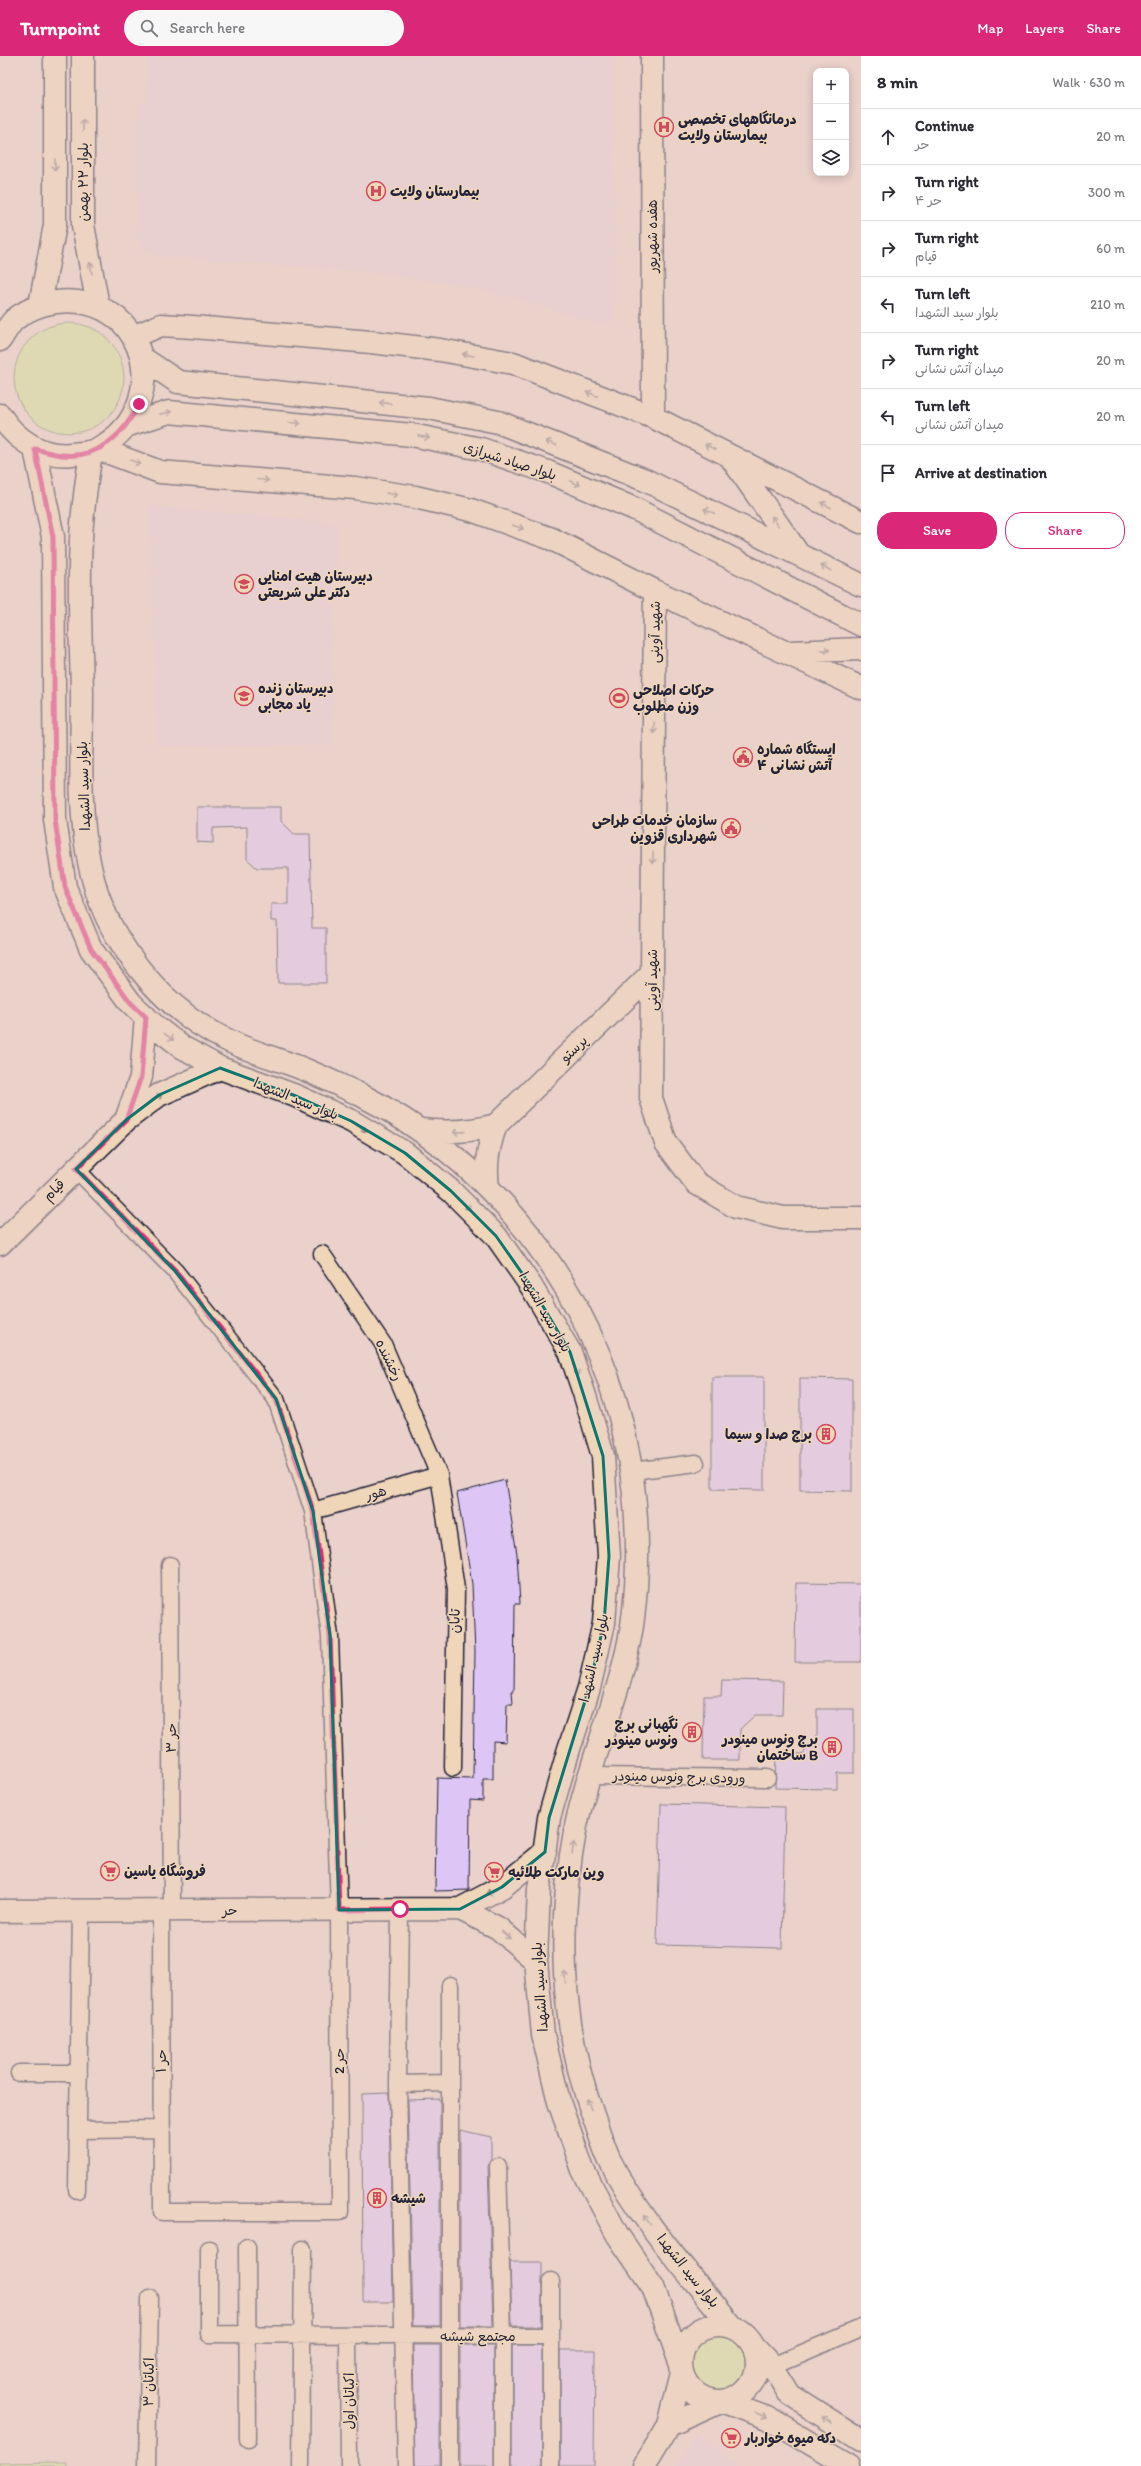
<!DOCTYPE html>
<meta charset="utf-8">
<style>
:root{--surface:#fff;--page:#f7f7f7;--text:#2b2b33;--muted:#7c7c81;--line:#e1e1e2;--accent:#db2777}
body{margin:0;font-family:Itim,"Playpen Sans Arabic",sans-serif;background:var(--page);color:var(--text)}
.controls{position:absolute;right:12px;top:12px;display:grid;overflow:hidden;border-radius:8px;box-shadow:0 2px 10px #0003}
.controls button{width:36px;height:36px;display:grid;place-items:center;padding:0;border:0;border-bottom:1px solid var(--line);background:var(--surface);color:var(--text);font:20px sans-serif}
.stop{position:absolute;width:12px;height:12px;margin:-9px;border:3px solid #db2777;border-radius:50%;background:#fff}
.stop.end{background:#db2777;border-color:#fff;box-shadow:0 1px 4px #0008}
.list{margin:0;padding:0;list-style:none}
h2{display:flex;justify-content:space-between;align-items:center;height:52px;margin:0;padding:0 16px;font-size:17px}
h2 small{font-size:13px;font-weight:400;color:var(--muted)}
.list li{display:grid;grid-template-columns:26px 1fr auto;gap:12px;align-items:center;box-sizing:border-box;height:56px;padding:0 16px;border-top:1px solid var(--line)}
.list b{display:block;font-size:15px;white-space:nowrap}
.list p{margin:0;font-size:13px;white-space:nowrap;color:var(--muted)}
.list em{font-size:13px;font-style:normal;color:var(--muted)}
.actions{display:flex;gap:8px;padding:12px 16px}
.actions a{flex:1;padding:9px 0;border:1px solid var(--accent);border-radius:16px;text-align:center;font-size:14px;color:var(--accent)}
.actions .main{background:var(--accent);color:#fff}
.icon{flex:none;width:22px;height:22px;fill:none;stroke:currentColor;stroke-width:2;stroke-linecap:round;stroke-linejoin:round}
.map{position:relative;flex:none;width:861px;height:2410px;overflow:hidden}
header{display:flex;align-items:center;gap:24px;box-sizing:border-box;height:56px;padding:0 20px;background:var(--accent);color:#fff}
header strong{font-size:19px}
nav{display:flex;gap:22px;margin-inline-start:auto;font-size:14px}
.search{width:280px;height:36px;background:var(--page);display:flex;align-items:center;gap:10px;box-sizing:border-box;padding:0 14px;border-radius:22px;color:var(--muted);font-size:15px}
main{display:flex}
aside{flex:1;background:var(--surface)}
.map>svg:first-child{display:block}
.built{fill:#e6ced8}
.green{fill:#d0e397;stroke:#798269}
.building{fill:#ddc6f6;stroke:#22223b}
.lines{fill:none;stroke-linecap:round;stroke-linejoin:round}
.street-casing{stroke:#22223b;stroke-width:19}
.secondary-casing{stroke:#22223b;stroke-width:25}
.street{stroke:#f0d6b8;stroke-width:16}
.secondary{stroke:#f0d6b8;stroke-width:22}
.oneway{stroke:#897c7a}
.route{stroke:#db2777;stroke-width:5}
.marked{fill:none;stroke:#0f766e;stroke-width:3;stroke-linejoin:round}
.labels{text-anchor:middle;dominant-baseline:central;stroke-width:3;stroke-linejoin:round;paint-order:stroke}
.poi-label{font-size:14px;font-weight:bold;fill:#22223b;stroke:#f0d6b8;text-anchor:start}
.street-label{font-size:14px;fill:#22223b;stroke:#f0d6b8}
</style>
<header>
<strong>Turnpoint</strong>
<div class="search"><svg class="icon" aria-label="search" viewBox="0 0 24 24"><circle cx="10" cy="10" r="6"/><path d="M15 15l6 6"/></svg>Search here</div>
<nav><a>Map</a><a>Layers</a><a>Share</a></nav>
</header>
<main>
<div class="map">
<svg width="861" height="2410" viewBox="0 0 861 2410">
<rect width="100%" height="100%" fill="#ead1cb"/>
<filter id="ink" filterUnits="userSpaceOnUse"><feTurbulence type="fractalNoise" baseFrequency=".025" numOctaves="2"/><feDisplacementMap in="SourceGraphic" scale="8" xChannelSelector="R" yChannelSelector="G"/><feConvolveMatrix kernelMatrix="1 2 1 2 8 2 1 2 1" color-interpolation-filters="sRGB"/></filter>
<g filter="url(#ink)">
<path class="built" d="M148,0H614V264L601,269L519,243L461,229L380,217L159,200L144,194L137,181L139,47L147,48Z
M150,450L338,467L332,589L333,689L156,690L155,590Z
M696,2377L739,2410H677Z"/>
<path class="green" d="M14 322a55 55 0 1 1 110 0a55 55 0 1 1-110 0Z
M719,2269C749,2274 767,2298 751,2328C745,2338 737,2341 726,2342C720,2343 713,2345 708,2344C701,2343 689,2334 687,2328C685,2322 684,2292 686,2288C693,2275 705,2271 719,2269Z
M66,2406V2410H0V2407Z"/>
<path class="building" d="M197,751H281V765L294,778H310L312,872H326V927H278L277,865H271V848H288V812H257L247,803V771L213,772V787L197,786Z
M712,1321H764V1434L712,1433Z
M800,1322L852,1323V1435L800,1434Z
M505,1424L517,1498L520,1548H515L514,1635H512L513,1648H507L506,1686L493,1685V1723H483V1745L470,1744L469,1834L435,1835L437,1722L473,1723L475,1595L472,1528L457,1437Z
M796,1527L861,1528V1606H795Z
M722,1624L783,1625L782,1659H755L740,1673V1704H703L704,1640H721Z
M817,1653H854V1717H837V1733L775,1732L776,1698H802L817,1684Z
M661,1748L785,1751L782,1892L657,1889Z
M389,2037L393,2246H363L362,2038Z
M440,2043V2270H413L408,2044Z
M460,2074L491,2081V2104L488,2110L493,2270H460Z
M510,2206H542V2270H512Z
M413,2289H440V2410H415Z
M460,2289H494V2410H460Z
M512,2289H542V2410H512Z
M560,2294H595L594,2410H560Z"/>
<g class="lines">
<defs>
<path id="street" d="M76,1113L175,1215L276,1343L313,1455L330,1580L339,1854L340,2156H162L161,1855
M322,1198L383,1288L439,1419L456,1533L453,1712
M632,1415L696,1407
M313,1455L439,1419
M170,1509L172,1854
M590,1720L767,1722
M400,1853L398,2028L406,2410
M19,2017H79
M398,2028L449,2027
M80,2074L162,2073
M498,2110L503,2280V2410
M77,2134L81,1855
M247,2191L248,2383
M209,2193V2278L551,2280
M551,2225V2410
M348,2280L349,2410
M772,2310L861,2272
M147,2410L150,2242
M301,2410L303,2193
M450,2410V1929"/>
<path id="secondary" d="M83,0V169L98,250
M652,0L653,361
M40,249L55,169V0
M133,281L161,269L193,271L371,286L440,294L513,307L653,361L861,466
M0,284C4,278 9,269 14,264C49,235 109,239 133,281C156,322 139,371 99,392C91,397 81,397 72,398C42,402 15,383 0,359
M142,302L178,326L429,352L498,366L645,424L861,529
M128,369L169,356L412,379L481,393L548,416L635,453L861,569
M35,393L53,481L55,764L65,831L91,893L131,947L156,971L182,991L220,1012L296,1040L351,1065L405,1097L451,1135L496,1180L531,1230L570,1296L585,1340L603,1400L609,1500L604,1567L589,1632L568,1696L549,1762L539,1833L536,1905L543,1979L559,2046L583,2114L617,2178L653,2231L681,2309
M99,393L160,416L355,432L415,441L471,454L552,483L655,535L861,632
M91,396C87,424 82,454 81,483C78,534 81,585 82,636C82,718 73,810 118,882C145,926 182,963 229,985C252,996 277,1003 301,1012C321,1020 341,1030 361,1039C479,1099 569,1206 611,1331C636,1404 643,1493 632,1570C621,1638 590,1703 576,1770C557,1867 560,1970 594,2062C599,2076 603,2090 609,2103C640,2165 690,2218 732,2271
M732,403L797,496
M655,535L651,1042L666,1087L696,1127L736,1151L783,1162H861
M791,596L861,593
M126,1064L141,1021L146,961
M421,1074C448,1077 470,1076 496,1069
M488,1132C485,1108 488,1091 496,1069L652,917
M0,1188L126,1064L159,1039L220,1012
M460,1853L498,1872L536,1905
M0,1855L460,1853L502,1831L545,1796
M681 2307a38 38 0 1 1 76 0a38 38 0 1 1-76 0Z
M754,2291L772,2310L790,2339L861,2384
M724,2346L767,2362L849,2410
M669,2369L720,2346
M644,2410L669,2369L682,2317"/>
</defs>
<use href="#street" class="street-casing"/>
<use href="#secondary" class="secondary-casing"/>
<use href="#street" class="street"/>
<use href="#secondary" class="secondary"/>
</g>
<defs><path id="oneway-shaft" d="M-6 0H5M1.5-3L5.5 0L1.5 3" fill="none" stroke-width="1.6" stroke-linecap="round" stroke-linejoin="round"/></defs>
<g class="oneway">
<use href="#oneway-shaft" transform="translate(83 69) rotate(-90)"/>
<use href="#oneway-shaft" transform="translate(55 109) rotate(90)"/>
<use href="#oneway-shaft" transform="translate(91 212) rotate(-101)"/>
<use href="#oneway-shaft" transform="translate(468 299) rotate(-170)"/>
<use href="#oneway-shaft" transform="translate(592 338) rotate(-159)"/>
<use href="#oneway-shaft" transform="translate(385 347) rotate(-173)"/>
<use href="#oneway-shaft" transform="translate(166 357) rotate(-11)"/>
<use href="#oneway-shaft" transform="translate(295 367) rotate(5)"/>
<use href="#oneway-shaft" transform="translate(424 381) rotate(11)"/>
<use href="#oneway-shaft" transform="translate(551 387) rotate(-158)"/>
<use href="#oneway-shaft" transform="translate(710 391) rotate(-152)"/>
<use href="#oneway-shaft" transform="translate(135 406) rotate(21)"/>
<use href="#oneway-shaft" transform="translate(263 424) rotate(5)"/>
<use href="#oneway-shaft" transform="translate(575 427) rotate(23)"/>
<use href="#oneway-shaft" transform="translate(392 438) rotate(8)"/>
<use href="#oneway-shaft" transform="translate(826 449) rotate(-153)"/>
<use href="#oneway-shaft" transform="translate(709 455) rotate(-155)"/>
<use href="#oneway-shaft" transform="translate(775 465) rotate(-125)"/>
<use href="#oneway-shaft" transform="translate(518 471) rotate(20)"/>
<use href="#oneway-shaft" transform="translate(826 512) rotate(-153)"/>
<use href="#oneway-shaft" transform="translate(824 594) rotate(-2)"/>
<use href="#oneway-shaft" transform="translate(654 672) rotate(91)"/>
<use href="#oneway-shaft" transform="translate(653 802) rotate(91)"/>
<use href="#oneway-shaft" transform="translate(169 981) rotate(37)"/>
<use href="#oneway-shaft" transform="translate(157 1041) rotate(-33)"/>
<use href="#oneway-shaft" transform="translate(362 1072) rotate(30)"/>
<use href="#oneway-shaft" transform="translate(459 1076) rotate(176)"/>
<use href="#oneway-shaft" transform="translate(466 1149) rotate(45)"/>
<use href="#oneway-shaft" transform="translate(576 1314) rotate(71)"/>
<use href="#oneway-shaft" transform="translate(573 1792) rotate(-82)"/>
<use href="#oneway-shaft" transform="translate(492 1836) rotate(152)"/>
<use href="#oneway-shaft" transform="translate(506 1879) rotate(41)"/>
<use href="#oneway-shaft" transform="translate(565 1921) rotate(-95)"/>
<use href="#oneway-shaft" transform="translate(589 2048) rotate(-110)"/>
<use href="#oneway-shaft" transform="translate(647 2164) rotate(-126)"/>
<use href="#oneway-shaft" transform="translate(761 2359) rotate(21)"/>
<use href="#oneway-shaft" transform="translate(827 2364) rotate(-148)"/>
</g>
</g>
<g class="lines" filter="url(#ink)">
<path class="route" d="M139,348C124,378 99,403 62,399C53,398 43,395 35,393L53,481L55,764L65,831L91,893L131,947L146,961L141,1021L126,1064L76,1113L175,1215L276,1343L313,1455L330,1580L339,1854L400,1853"/>
</g>
<path d="M0 0H861V2410H0ZM220,1012L296,1040L351,1065L405,1097L451,1135L496,1180L531,1230L570,1296L603,1400L609,1500L604,1567L589,1632L549,1762L545,1796L502,1831L460,1853L339,1854L330,1580L313,1455L276,1343L175,1215L76,1113L126,1064L159,1039Z" fill="#ead1cb" fill-opacity=".55" fill-rule="evenodd"/>
<path class="marked" d="M220,1012L296,1040L351,1065L405,1097L451,1135L496,1180L531,1230L570,1296L603,1400L609,1500L604,1567L589,1632L549,1762L545,1796L502,1831L460,1853L339,1854L330,1580L313,1455L276,1343L175,1215L76,1113L126,1064L159,1039Z"/>
<defs>
<symbol id="hospital-ring" viewBox="-11 -11 22 22"><circle r="9.5" fill="#f0d6b8" stroke="#d1495b" stroke-width="1.5"/><path d="M-5-5h3v3.5h4V-5h3V5h-3V1.5h-4V5h-3Z" fill="#d1495b"/></symbol>
<symbol id="school-ring" viewBox="-11 -11 22 22"><circle r="9.5" fill="#f0d6b8" stroke="#d1495b" stroke-width="1.5"/><path d="M0-5L7-2L0 1L-7-2ZM-4 1L0 2.5L4 1V4Q0 6-4 4Z" fill="#d1495b"/></symbol>
<symbol id="stadium-ring" viewBox="-11 -11 22 22"><circle r="9.5" fill="#f0d6b8" stroke="#d1495b" stroke-width="1.5"/><path d="M0-5a6.5 5 0 1 0 0 10a6.5 5 0 1 0 0-10ZM-3.5-1.8h7v3.6h-7Z" fill="#d1495b"/></symbol>
<symbol id="civic-ring" viewBox="-11 -11 22 22"><circle r="9.5" fill="#f0d6b8" stroke="#d1495b" stroke-width="1.5"/><path d="M-.6-6.5H3V-4.5H.6V-3L4-1V1h2V6H-6V1h2V-1L-.6-3ZM-1.2 2.5V6h2.4V2.5Z" fill="#d1495b"/></symbol>
<symbol id="building-ring" viewBox="-11 -11 22 22"><circle r="9.5" fill="#f0d6b8" stroke="#d1495b" stroke-width="1.5"/><path d="M-4-6H4V6H1V3H-1V6H-4ZM-2.5-4.3h1.7v1.8h-1.7ZM.8-4.3h1.7v1.8H.8ZM-2.5-1h1.7V.8h-1.7ZM.8-1h1.7V.8H.8Z" fill="#d1495b"/></symbol>
<symbol id="supermarket-ring" viewBox="-11 -11 22 22"><circle r="9.5" fill="#f0d6b8" stroke="#d1495b" stroke-width="1.5"/><path d="M-6-5.5h2.5l.6 2H6L4.5 2H-2.5L-4.4-4H-6ZM-1.5 3.2a1.3 1.3 0 1 0 .1 0ZM3 3.2a1.3 1.3 0 1 0 .1 0Z" fill="#d1495b"/></symbol>
</defs>
<g fill-rule="evenodd">
<use href="#hospital-ring" x="653" y="60" width="22" height="22"/>
<use href="#hospital-ring" x="365" y="124" width="22" height="22"/>
<use href="#school-ring" x="233" y="517" width="22" height="22"/>
<use href="#school-ring" x="233" y="629" width="22" height="22"/>
<use href="#stadium-ring" x="608" y="631" width="22" height="22"/>
<use href="#civic-ring" x="732" y="690" width="22" height="22"/>
<use href="#civic-ring" x="720" y="761" width="22" height="22"/>
<use href="#building-ring" x="815" y="1367" width="22" height="22"/>
<use href="#building-ring" x="681" y="1665" width="22" height="22"/>
<use href="#building-ring" x="821" y="1680" width="22" height="22"/>
<use href="#supermarket-ring" x="99" y="1804" width="22" height="22"/>
<use href="#supermarket-ring" x="483" y="1805" width="22" height="22"/>
<use href="#building-ring" x="366" y="2131" width="22" height="22"/>
<use href="#supermarket-ring" x="720" y="2371" width="22" height="22"/>
</g>
<g class="labels">
<g class="poi-label">
<text x="678" y="63">درمانگاههای تخصصی<tspan x="678" dy="16">بیمارستان ولایت</tspan></text>
<text x="390" y="135">بیمارستان ولایت</text>
<text x="258" y="520">دبیرستان هیت امنایی<tspan x="258" dy="16">دکتر علی شریعتی</tspan></text>
<text x="258" y="632">دبیرستان زنده<tspan x="258" dy="16">یاد مجابی</tspan></text>
<text x="633" y="634">حرکات اصلاحی<tspan x="633" dy="16">وزن مطلوب</tspan></text>
<text x="757" y="693">ایستگاه شماره<tspan x="757" dy="16">۴ آتش نشانی</tspan></text>
<text x="717" y="764" text-anchor="end">سازمان خدمات طراحی<tspan x="717" dy="16">شهرداری قزوین</tspan></text>
<text x="812" y="1378" text-anchor="end">برج صدا و سیما</text>
<text x="678" y="1668" text-anchor="end">نگهبانی برج<tspan x="678" dy="16">ونوس مینودر</tspan></text>
<text x="818" y="1683" text-anchor="end">برج ونوس مینودر<tspan x="818" dy="16">ساختمان B</tspan></text>
<text x="124" y="1815">فروشگاه یاسین</text>
<text x="508" y="1816">وین مارکت طلائیه</text>
<text x="391" y="2142">شیشه</text>
<text x="745" y="2382">دکه میوه خواربار</text>
</g>
<g class="street-label">
<text transform="translate(83 126) rotate(-90)">بلوار ۲۲ بهمن</text>
<text transform="translate(652 180) rotate(-90)">هفده شهریور</text>
<text transform="translate(510 405) rotate(18)">بلوار صیاد شیرازی</text>
<text transform="translate(655 576) rotate(-89)">شهید آوینی</text>
<text transform="translate(84 730) rotate(-92)">بلوار سید الشهدا</text>
<text transform="translate(652 924) rotate(-90)">شهید آوینی</text>
<text transform="translate(574 993) rotate(-44)">پرستو</text>
<text transform="translate(296 1043) rotate(22)">بلوار سید الشهدا</text>
<text transform="translate(54 1134) rotate(-45)">قیام</text>
<text transform="translate(545 1256) rotate(60)">بلوار سید الشهدا</text>
<text transform="translate(389 1304) rotate(64)">رخشنده</text>
<text transform="translate(376 1437) rotate(-16)">هور</text>
<text transform="translate(455 1565) rotate(-89)">تابان</text>
<text transform="translate(594 1602) rotate(-77)">بلوار سید الشهدا</text>
<text transform="translate(171 1682) rotate(-90)">حر ۳</text>
<text transform="translate(679 1721) rotate(1)">ورودی برج ونوس مینودر</text>
<text x="230" y="1854">حر</text>
<text transform="translate(540 1931) rotate(-94)">بلوار سید الشهدا</text>
<text transform="translate(161 2005) rotate(-90)">حر ۱</text>
<text transform="translate(339 2005) rotate(-90)">حر 2</text>
<text transform="translate(688 2215) rotate(51)">بلوار سید الشهدا</text>
<text x="478" y="2280">مجتمع شیشه</text>
<text transform="translate(149 2326) rotate(-89)">اکباتان ۳</text>
<text transform="translate(349 2345) rotate(-90)">اکباتان اول</text>
</g>
</g>
</svg>
<div class="controls">
<button>+</button>
<button>−</button>
<button><svg class="icon" aria-label="layers" viewBox="0 0 24 24"><path d="M12 4l9 5-9 5-9-5zM3 14l9 5 9-5"/></svg></button>
</div>
<div class="stop" style="left:400px;top:1853px"></div>
<div class="stop end" style="left:139px;top:348px"></div>
</div>
<aside>
<h2>8 min<small>Walk · 630 m</small></h2>
<ul class="list">
<li><svg class="icon" aria-label="ahead" viewBox="0 0 24 24"><path d="M12 20V5M6 11l6-6 6 6"/></svg><div><b>Continue</b><p>حر</p></div><em>20 m</em></li>
<li><svg class="icon" aria-label="right" viewBox="0 0 24 24"><path d="M7 20v-9h11M14 6l5 5-5 5"/></svg><div><b>Turn right</b><p>حر ۴</p></div><em>300 m</em></li>
<li><svg class="icon" aria-label="right" viewBox="0 0 24 24"><path d="M7 20v-9h11M14 6l5 5-5 5"/></svg><div><b>Turn right</b><p>قیام</p></div><em>60 m</em></li>
<li><svg class="icon" aria-label="left" viewBox="0 0 24 24"><path d="M17 20v-9H6M10 6l-5 5 5 5"/></svg><div><b>Turn left</b><p>بلوار سید الشهدا</p></div><em>210 m</em></li>
<li><svg class="icon" aria-label="right" viewBox="0 0 24 24"><path d="M7 20v-9h11M14 6l5 5-5 5"/></svg><div><b>Turn right</b><p>میدان آتش نشانی</p></div><em>20 m</em></li>
<li><svg class="icon" aria-label="left" viewBox="0 0 24 24"><path d="M17 20v-9H6M10 6l-5 5 5 5"/></svg><div><b>Turn left</b><p>میدان آتش نشانی</p></div><em>20 m</em></li>
<li><svg class="icon" aria-label="arrive" viewBox="0 0 24 24"><path d="M6 21V4h12l-3 4 3 4H6"/></svg><div><b>Arrive at destination</b></div></li>
</ul>
<div class="actions"><a class="main">Save</a><a>Share</a></div>
</aside>
</main>
